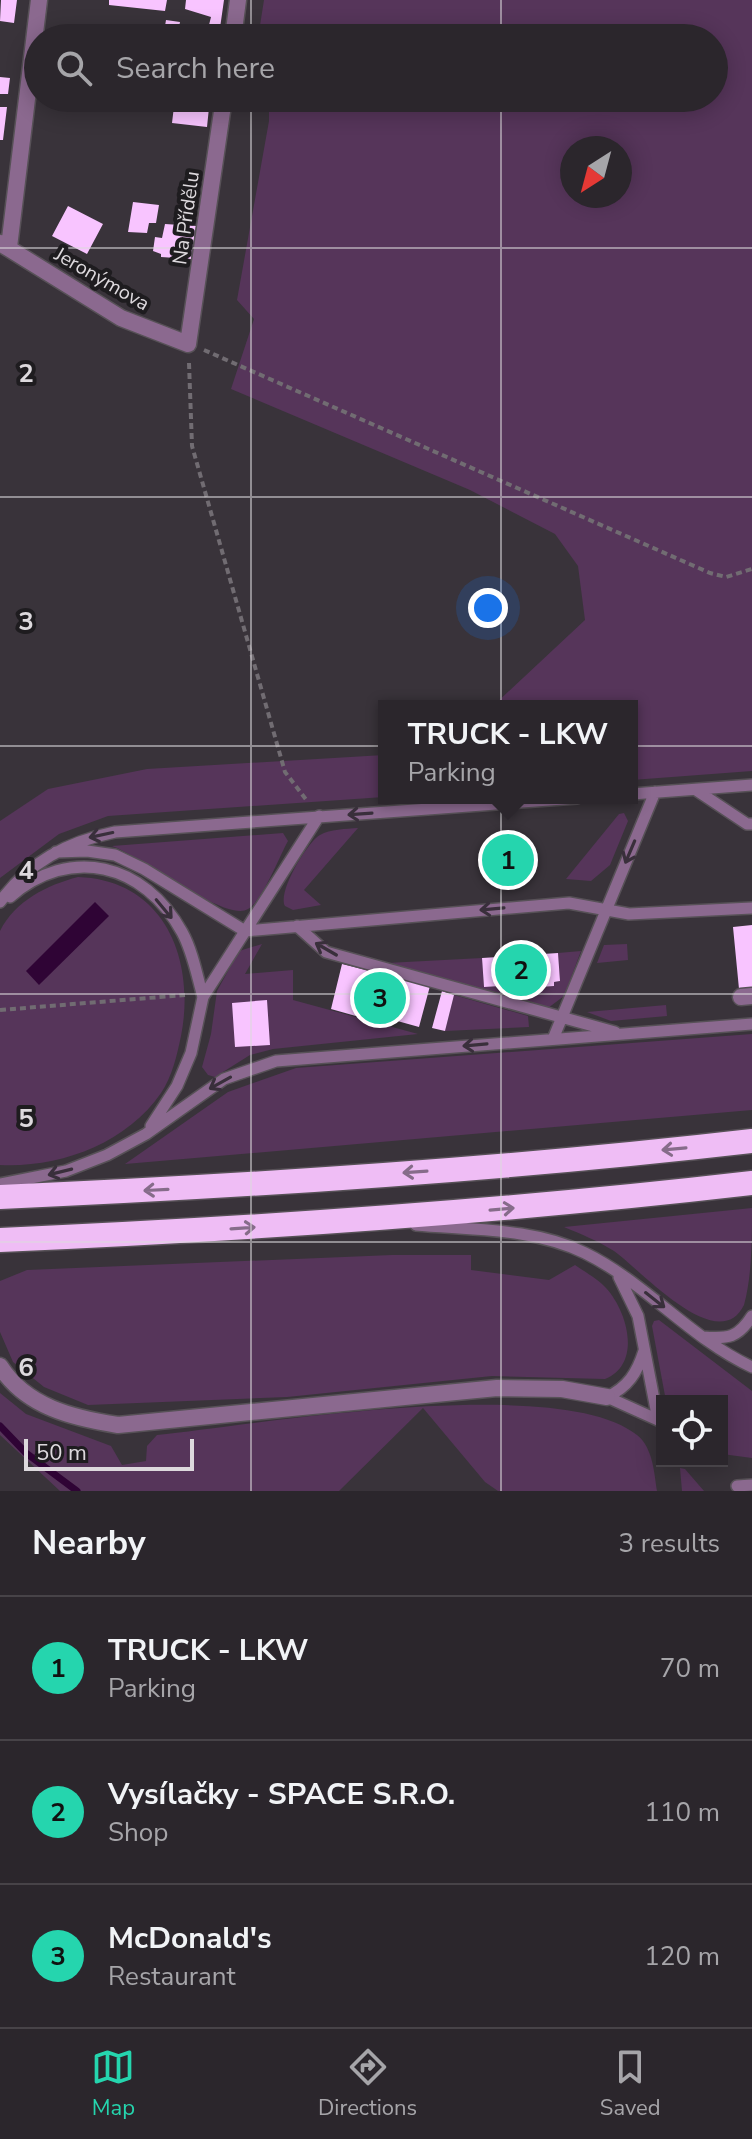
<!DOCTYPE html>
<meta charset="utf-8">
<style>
:root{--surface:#2b262c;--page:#373238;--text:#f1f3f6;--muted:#a6a5a9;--line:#474348;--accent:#25d5ae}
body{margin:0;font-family:"Nunito Sans",sans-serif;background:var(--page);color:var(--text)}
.controls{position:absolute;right:24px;bottom:24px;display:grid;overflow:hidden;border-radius:0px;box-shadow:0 4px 20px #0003}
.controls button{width:72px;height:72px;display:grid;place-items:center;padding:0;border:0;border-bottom:2px solid var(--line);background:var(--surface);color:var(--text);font:40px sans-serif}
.compass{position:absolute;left:560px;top:136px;width:72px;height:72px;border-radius:50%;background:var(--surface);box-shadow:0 4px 20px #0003;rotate:216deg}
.scale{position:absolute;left:24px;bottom:20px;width:170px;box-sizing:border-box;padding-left:8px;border:4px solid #ddd9dd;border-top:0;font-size:22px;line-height:28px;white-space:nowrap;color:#ddd9dd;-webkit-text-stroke:6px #1e1c1f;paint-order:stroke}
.you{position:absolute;left:488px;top:608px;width:28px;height:28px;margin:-20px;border:6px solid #fff;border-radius:50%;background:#1a73e8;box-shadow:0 0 0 12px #1a73e833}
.badge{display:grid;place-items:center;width:52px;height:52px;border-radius:50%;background:var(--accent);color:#111;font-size:26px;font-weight:700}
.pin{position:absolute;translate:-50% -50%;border:4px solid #fff;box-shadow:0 2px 8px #0006}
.popup{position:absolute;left:378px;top:700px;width:260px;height:104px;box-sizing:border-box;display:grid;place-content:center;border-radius:0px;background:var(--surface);filter:drop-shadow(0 2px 6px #0005);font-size:26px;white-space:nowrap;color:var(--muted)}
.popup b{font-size:30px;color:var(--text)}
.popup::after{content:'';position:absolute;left:50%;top:100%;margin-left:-16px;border:16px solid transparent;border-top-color:var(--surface)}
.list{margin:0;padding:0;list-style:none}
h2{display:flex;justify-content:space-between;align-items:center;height:104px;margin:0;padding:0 32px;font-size:34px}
h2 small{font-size:26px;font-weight:400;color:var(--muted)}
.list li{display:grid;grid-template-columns:52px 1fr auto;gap:24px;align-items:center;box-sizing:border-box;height:144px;padding:0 32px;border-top:2px solid var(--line)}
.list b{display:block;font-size:30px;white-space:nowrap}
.list p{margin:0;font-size:26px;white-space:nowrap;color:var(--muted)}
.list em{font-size:26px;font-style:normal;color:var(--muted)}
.icon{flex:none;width:44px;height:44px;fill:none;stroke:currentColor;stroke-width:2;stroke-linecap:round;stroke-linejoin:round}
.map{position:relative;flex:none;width:752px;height:1491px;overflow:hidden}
.search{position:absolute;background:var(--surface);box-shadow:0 4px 20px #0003;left:24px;right:24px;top:24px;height:88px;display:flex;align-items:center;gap:20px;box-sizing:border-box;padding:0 28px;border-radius:44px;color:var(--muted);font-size:30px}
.sheet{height:536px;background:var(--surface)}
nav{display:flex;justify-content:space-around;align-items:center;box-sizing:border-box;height:112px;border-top:2px solid var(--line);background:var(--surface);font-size:22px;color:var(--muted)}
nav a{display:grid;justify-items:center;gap:4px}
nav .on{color:var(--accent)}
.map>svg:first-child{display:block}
.green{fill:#56355a;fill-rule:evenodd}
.water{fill:#2f0435}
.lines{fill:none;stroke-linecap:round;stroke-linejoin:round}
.stream{stroke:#2f0435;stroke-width:7}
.building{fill:#f8c4ff}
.service-casing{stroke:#575157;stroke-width:14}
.minor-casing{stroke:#575157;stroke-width:19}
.motorway-casing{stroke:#575157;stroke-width:27}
.path{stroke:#716c72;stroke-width:4;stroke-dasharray:6 4;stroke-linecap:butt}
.service{stroke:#8b698f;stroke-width:11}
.minor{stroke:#8b698f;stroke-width:16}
.motorway{stroke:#efbdf5;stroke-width:24}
.oneway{stroke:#392f3b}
.oneway2{stroke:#866c8a}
.grid{fill:none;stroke:#ddd9dd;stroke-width:2;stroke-opacity:0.55}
.labels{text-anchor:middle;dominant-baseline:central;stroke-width:8;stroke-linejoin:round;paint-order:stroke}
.street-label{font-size:20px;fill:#ddd9dd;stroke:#1e1c1f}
.grid-label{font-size:26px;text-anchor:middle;font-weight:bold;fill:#ddd9dd;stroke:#1e1c1f;stroke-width:8;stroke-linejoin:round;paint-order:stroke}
</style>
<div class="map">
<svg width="752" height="1491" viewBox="0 0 752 1491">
<rect width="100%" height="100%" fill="#39333a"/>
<path class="green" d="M264,0H752V771L632,780V706H493L585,620L578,566L555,534L470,490L231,389L254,319L237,300L269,121V98H714V38H258ZM572,148H620V196H572Z
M384,755V797L108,816L59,834L0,878V821L48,789L147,769Z
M624,813L628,821L610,865L591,881L566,879L619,814Z
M358,828L304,890L321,905L293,910L285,906C277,893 307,842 320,835C330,829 346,829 358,828Z
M283,833L288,841C279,857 263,900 248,909C226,923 139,855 112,846Z
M78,877C165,880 196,960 181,1036C177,1055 172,1077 161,1093C126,1144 59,1168 0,1165V931C15,901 47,885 78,877Z
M262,944L245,974L293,970V1000L418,1034L273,1049L250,1055L215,1077L208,1075L202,1067L211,1034L217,991L239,951Z
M627,944L628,960L597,963L604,945Z
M581,951L564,996L548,1008L387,963L482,958L484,987L501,986L502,990L554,986V982L560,981L558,953Z
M454,995L528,1016L529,1027L445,1031Z
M666,1005L667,1016L611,1021L587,1012Z
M752,1034V1110L125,1164L228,1092L296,1068Z
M752,1208C752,1239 752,1276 744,1305C718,1358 639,1268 614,1251C598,1241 581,1234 564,1227Z
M392,1255H471V1270L549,1280L575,1265C585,1272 598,1279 606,1288C628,1312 642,1364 605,1379L492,1376L287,1397L88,1405L44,1387L13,1362L0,1332V1281L27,1270Z
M659,1320L752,1391V1458L722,1454V1401H666L652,1326L654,1321Z
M0,1393L26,1414L111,1446L122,1465L146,1461L147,1446L157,1435C259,1424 560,1373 637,1435C653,1448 654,1472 657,1491H498L485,1482L423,1408L339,1491H60L0,1435Z
M680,1468L685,1469L704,1491H682Z"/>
<path class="water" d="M95,902L109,916L39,985L26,971Z"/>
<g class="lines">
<path class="stream" d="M0,1426L26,1453L77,1491"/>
</g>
<path class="building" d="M1,0H17L14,23L0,21Z
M109,0H167L165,11L109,5Z
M186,0H224L219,35L207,33L211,17L185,9Z
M166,20L180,22L177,38H163Z
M0,77L10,78L8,94H0Z
M175,98H210L207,127L172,123Z
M0,107H7L3,140H0Z
M133,202L159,205L156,223H149L147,233L128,232Z
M68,206L103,224L87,254L52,236Z
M165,224L196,226L191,259L161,257V254L153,251L155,237L162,238Z
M752,925V988L739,989L733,927Z
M558,953L560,981L554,982V986L501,990V986L484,987L482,958Z
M342,964L430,986L419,1027L365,1012L363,1018L331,1009Z
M442,991L454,995L445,1031L432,1028Z
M267,1000L270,1045L235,1047L232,1003Z"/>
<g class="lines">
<defs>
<path id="service" d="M696,790L747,824H752
M632,794L752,785
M56,852L87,851L115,855L144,869L245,931L569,903L629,914L752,908
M10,897C70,845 144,863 182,932C193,952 197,976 203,997
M0,902C29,862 67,842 115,832L577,798
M297,926L326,952L615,1032
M553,1039L655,792
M151,1126L177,1086L191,1053L203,997L319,816
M0,1184L66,1171L107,1155L146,1134L224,1079L276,1061L752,1024
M416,1225C471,1230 535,1228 585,1253C646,1283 691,1339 752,1367
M619,1277L638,1316L658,1420
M703,1337C728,1339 738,1338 752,1316
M644,1351C637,1373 628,1387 607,1397L658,1420
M737,1486L752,1485"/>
<path id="minor" d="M233,38L238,0
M0,243L121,318L188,344L224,98
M9,247L39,0
M741,997L752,996
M0,1366C26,1407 73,1418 118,1425L497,1388L562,1389L607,1397"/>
<path id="motorway" d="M0,1197C251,1186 502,1170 752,1141
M0,1240C251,1229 502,1212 752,1183"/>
</defs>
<use href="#service" class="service-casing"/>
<use href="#minor" class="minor-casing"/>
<use href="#motorway" class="motorway-casing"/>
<path class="path" d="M204,350L710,573L726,577L752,569
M189,363L192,446L285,772L308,802
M0,1010L185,995"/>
<use href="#service" class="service"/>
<use href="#minor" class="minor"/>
<use href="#motorway" class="motorway"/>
</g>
<defs><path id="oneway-shaft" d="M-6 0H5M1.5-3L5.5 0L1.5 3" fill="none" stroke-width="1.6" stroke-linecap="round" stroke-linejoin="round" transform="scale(2)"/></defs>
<g class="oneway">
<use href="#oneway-shaft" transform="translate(360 814) rotate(176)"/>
<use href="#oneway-shaft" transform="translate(101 835) rotate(168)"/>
<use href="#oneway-shaft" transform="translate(630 852) rotate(113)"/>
<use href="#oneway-shaft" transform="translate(164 909) rotate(50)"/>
<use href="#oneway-shaft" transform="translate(492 909) rotate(175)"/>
<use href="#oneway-shaft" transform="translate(326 949) rotate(-150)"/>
<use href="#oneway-shaft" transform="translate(475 1045) rotate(175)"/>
<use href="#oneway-shaft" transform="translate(220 1083) rotate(151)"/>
<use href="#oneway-shaft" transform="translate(60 1172) rotate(166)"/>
<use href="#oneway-shaft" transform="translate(655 1300) rotate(38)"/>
</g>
<g class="oneway2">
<use href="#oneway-shaft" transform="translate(674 1149) rotate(175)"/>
<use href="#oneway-shaft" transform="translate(415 1172) rotate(176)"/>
<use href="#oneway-shaft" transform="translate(156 1190) rotate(177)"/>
<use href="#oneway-shaft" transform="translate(502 1209) rotate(-5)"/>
<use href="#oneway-shaft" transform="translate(243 1228) rotate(-4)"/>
</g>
<path class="grid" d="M251,0V38M501,0V38M251,98V1491M501,98V1491M0,248H752M0,497H752M0,746H752M0,994H752M0,1242H752"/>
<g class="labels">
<g class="street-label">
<text transform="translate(186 218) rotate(-82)">Na Přídělu</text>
<text transform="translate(102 279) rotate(30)">Jeronýmova</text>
</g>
</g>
<g class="grid-label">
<text x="26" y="382">2</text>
<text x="26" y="630">3</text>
<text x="26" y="879">4</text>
<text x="26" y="1127">5</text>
<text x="26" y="1376">6</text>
</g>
</svg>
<div class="controls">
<button><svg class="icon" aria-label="locate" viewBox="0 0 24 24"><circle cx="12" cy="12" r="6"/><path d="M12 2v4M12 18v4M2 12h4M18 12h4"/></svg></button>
</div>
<svg class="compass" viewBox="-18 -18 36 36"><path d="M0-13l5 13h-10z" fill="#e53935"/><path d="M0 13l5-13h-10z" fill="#a6a5a9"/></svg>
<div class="scale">50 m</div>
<div class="you"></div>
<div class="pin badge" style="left:508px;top:860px">1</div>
<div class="popup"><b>TRUCK - LKW</b>Parking</div>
<div class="pin badge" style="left:521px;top:970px">2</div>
<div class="pin badge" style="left:380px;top:998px">3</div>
<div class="search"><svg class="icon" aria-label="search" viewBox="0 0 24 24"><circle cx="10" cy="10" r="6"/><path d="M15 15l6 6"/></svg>Search here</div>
</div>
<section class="sheet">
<h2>Nearby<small>3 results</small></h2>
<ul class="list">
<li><span class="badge">1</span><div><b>TRUCK - LKW</b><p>Parking</p></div><em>70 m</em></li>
<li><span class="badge">2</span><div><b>Vysílačky - SPACE S.R.O.</b><p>Shop</p></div><em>110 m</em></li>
<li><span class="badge">3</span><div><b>McDonald's</b><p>Restaurant</p></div><em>120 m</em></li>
</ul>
</section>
<nav>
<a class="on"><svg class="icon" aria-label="map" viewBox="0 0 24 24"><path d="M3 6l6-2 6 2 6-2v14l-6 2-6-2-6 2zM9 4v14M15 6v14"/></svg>Map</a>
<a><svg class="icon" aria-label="directions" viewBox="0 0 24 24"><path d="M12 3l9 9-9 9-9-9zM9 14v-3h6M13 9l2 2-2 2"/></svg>Directions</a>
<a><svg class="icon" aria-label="saved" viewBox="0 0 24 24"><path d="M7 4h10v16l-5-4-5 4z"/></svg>Saved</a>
</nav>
